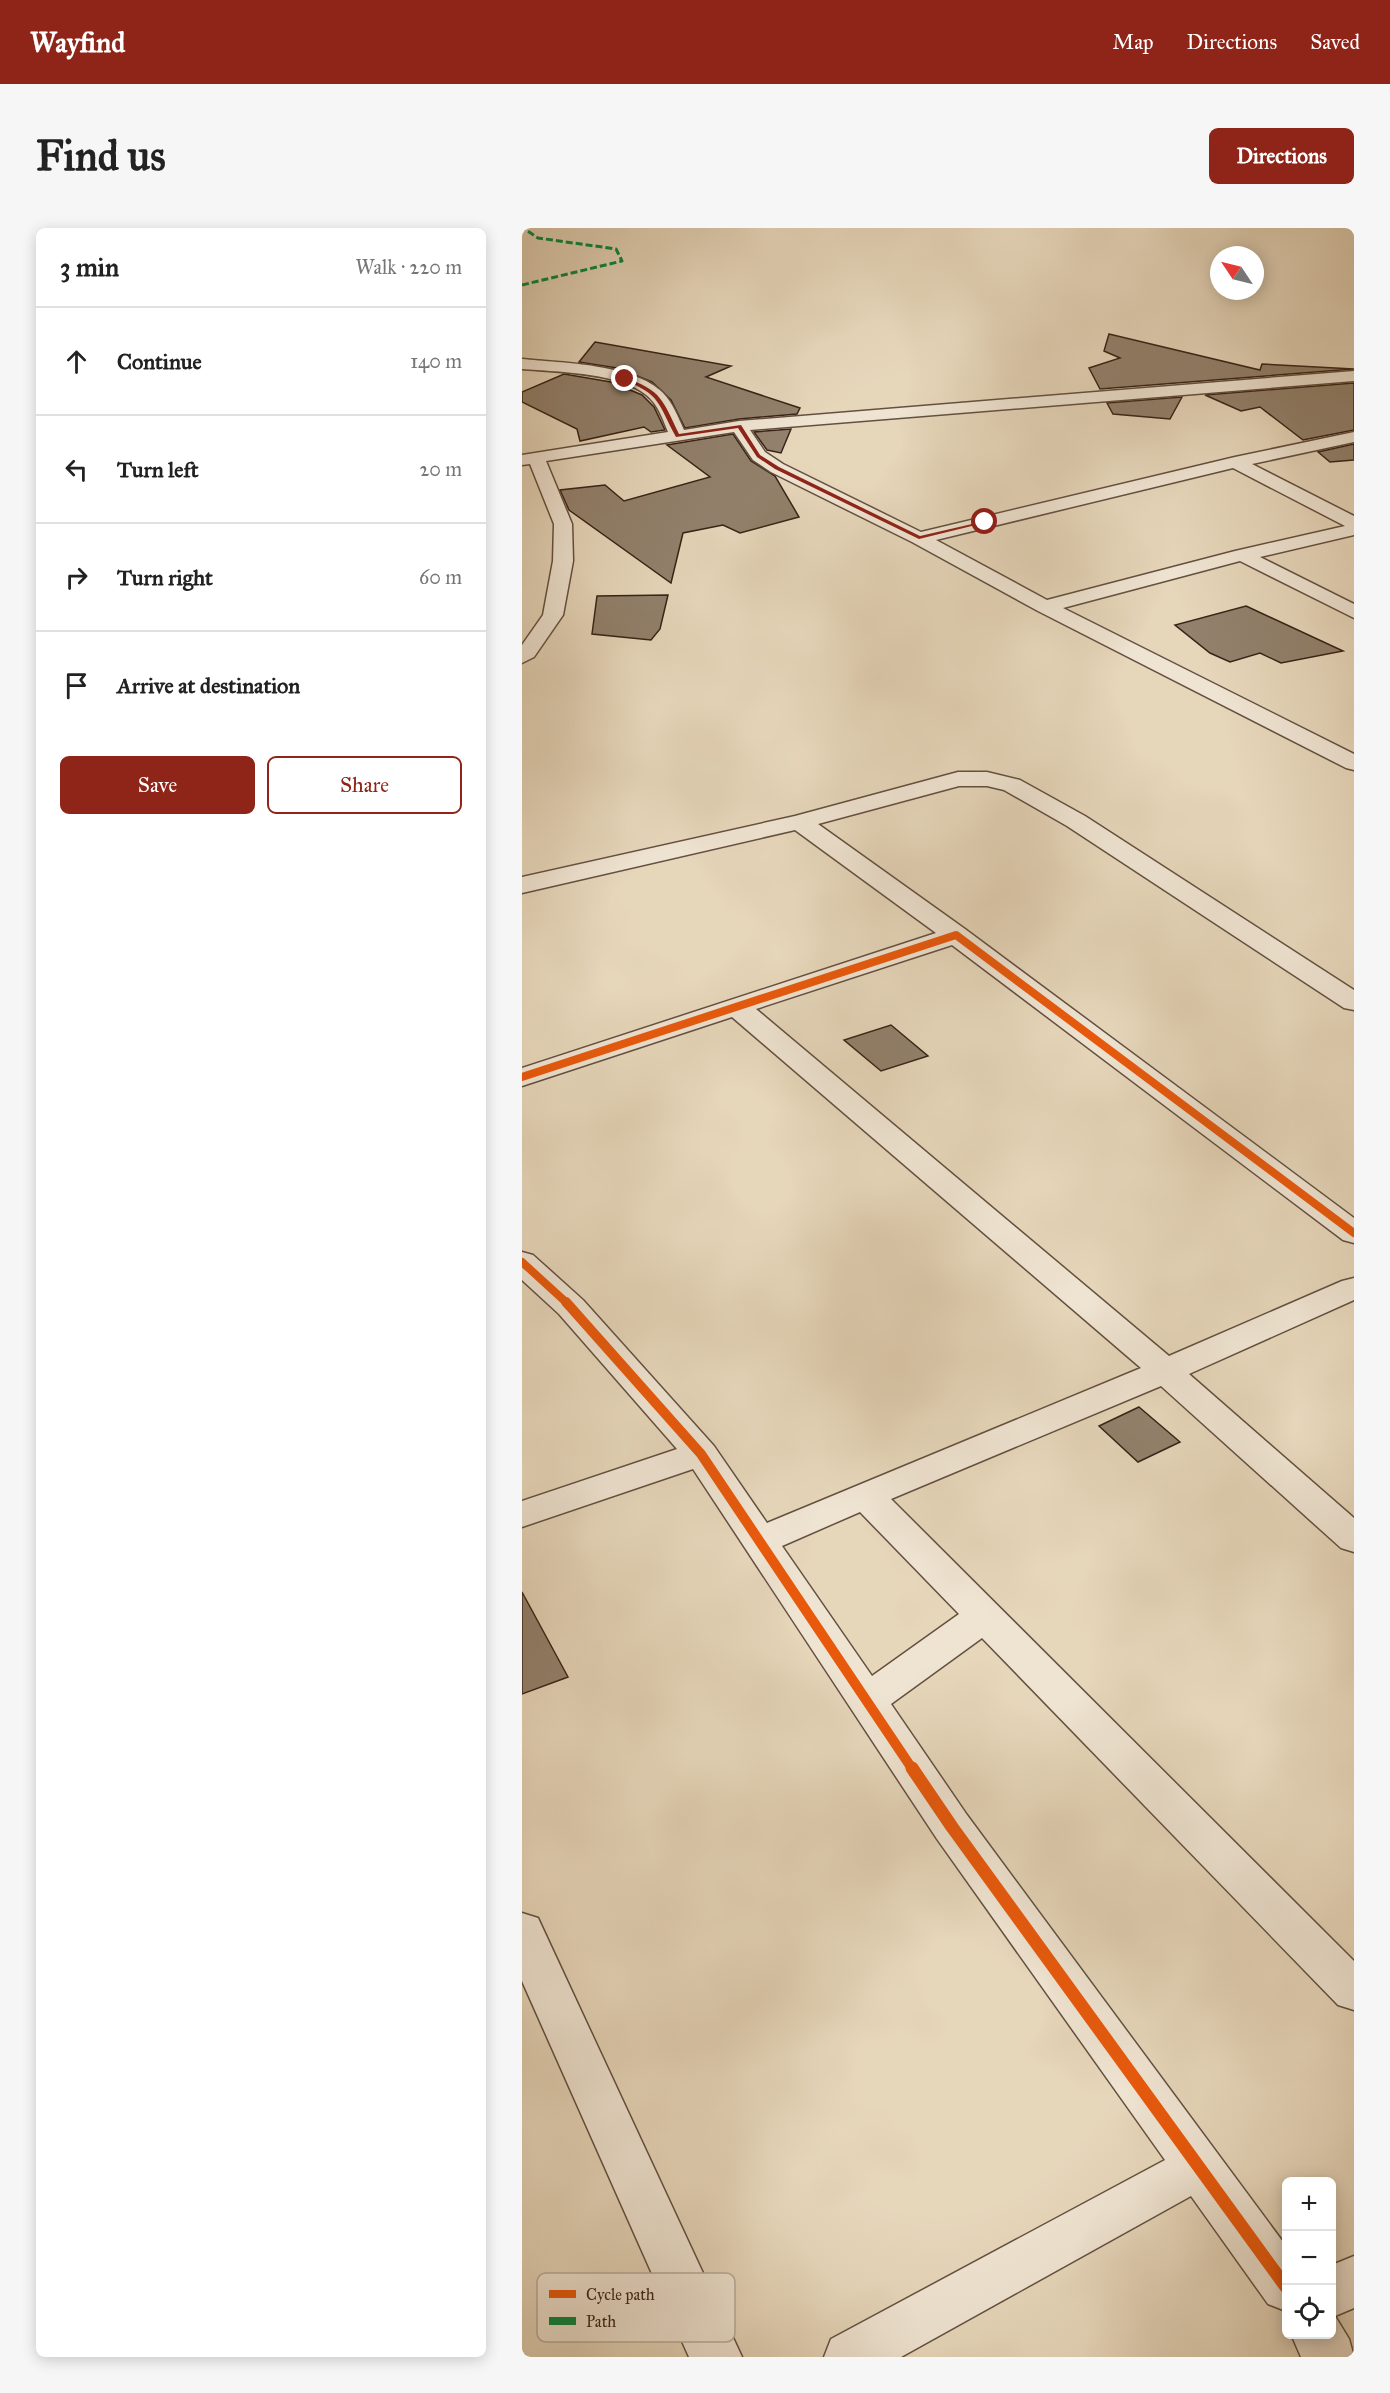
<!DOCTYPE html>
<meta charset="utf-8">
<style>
:root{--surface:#fff;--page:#f6f6f6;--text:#222;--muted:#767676;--line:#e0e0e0;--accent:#8f2418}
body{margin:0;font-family:"IM FELL Great Primer",serif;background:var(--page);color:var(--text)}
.controls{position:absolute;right:18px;bottom:18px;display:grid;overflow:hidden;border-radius:9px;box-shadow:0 3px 15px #0003}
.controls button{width:54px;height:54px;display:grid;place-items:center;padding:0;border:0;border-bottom:2px solid var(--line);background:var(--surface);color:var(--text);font:30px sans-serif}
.compass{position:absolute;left:688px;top:18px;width:54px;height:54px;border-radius:50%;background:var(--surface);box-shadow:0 3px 15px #0003;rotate:305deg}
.stop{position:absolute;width:18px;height:18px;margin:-14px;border:4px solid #8f2418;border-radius:50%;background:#fff}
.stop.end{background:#8f2418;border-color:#fff;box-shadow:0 2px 6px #0008}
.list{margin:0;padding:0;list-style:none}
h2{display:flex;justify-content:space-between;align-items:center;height:78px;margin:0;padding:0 24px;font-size:26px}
h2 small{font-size:20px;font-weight:400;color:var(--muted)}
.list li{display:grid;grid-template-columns:39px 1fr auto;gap:18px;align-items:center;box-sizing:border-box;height:108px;padding:0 24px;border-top:2px solid var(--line)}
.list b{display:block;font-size:22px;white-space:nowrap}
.list em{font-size:20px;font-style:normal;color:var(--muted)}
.actions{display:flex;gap:12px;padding:18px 24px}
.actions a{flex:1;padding:14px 0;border:2px solid var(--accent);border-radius:9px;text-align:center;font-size:21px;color:var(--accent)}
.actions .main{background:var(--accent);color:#fff}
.icon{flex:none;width:33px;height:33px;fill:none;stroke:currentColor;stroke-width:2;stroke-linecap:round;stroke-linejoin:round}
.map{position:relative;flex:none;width:832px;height:2129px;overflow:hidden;border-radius:9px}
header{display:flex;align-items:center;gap:36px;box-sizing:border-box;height:84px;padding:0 30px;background:var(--accent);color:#fff}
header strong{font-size:28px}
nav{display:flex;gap:33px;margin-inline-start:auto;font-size:21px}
.intro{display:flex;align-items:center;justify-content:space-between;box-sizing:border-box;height:144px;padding:0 36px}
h1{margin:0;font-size:42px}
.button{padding:15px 27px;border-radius:9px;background:var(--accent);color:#fff;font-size:21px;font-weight:700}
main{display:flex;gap:36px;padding:0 36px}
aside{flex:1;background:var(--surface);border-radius:9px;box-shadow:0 3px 15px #0003}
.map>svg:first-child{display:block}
.building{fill:#92816c;stroke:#382417;stroke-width:1.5}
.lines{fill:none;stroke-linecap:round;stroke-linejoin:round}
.minor-casing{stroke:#645040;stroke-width:3}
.minor{fill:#efe4d2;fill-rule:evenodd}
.quiet{stroke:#00873e;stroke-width:3;stroke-dasharray:7 3;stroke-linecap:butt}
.cycleway-far2-casing{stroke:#efe4d2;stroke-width:11}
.cycleway-far1-casing{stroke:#efe4d2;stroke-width:14}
.cycleway-casing{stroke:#efe4d2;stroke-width:16}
.cycleway-far2{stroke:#e8590c;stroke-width:8}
.cycleway-far1{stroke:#e8590c;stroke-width:10}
.cycleway{stroke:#e8590c;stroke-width:13}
.route{fill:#8f2418}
.key{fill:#efe4d2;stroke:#b8aa9a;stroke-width:1.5}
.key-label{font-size:16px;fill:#382417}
</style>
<header>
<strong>Wayfind</strong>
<nav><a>Map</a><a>Directions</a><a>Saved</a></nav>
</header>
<div class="intro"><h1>Find us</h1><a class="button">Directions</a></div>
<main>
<aside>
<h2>3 min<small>Walk · 220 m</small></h2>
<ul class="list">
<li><svg class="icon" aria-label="ahead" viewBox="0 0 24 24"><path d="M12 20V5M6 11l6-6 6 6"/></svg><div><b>Continue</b></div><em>140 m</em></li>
<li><svg class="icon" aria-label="left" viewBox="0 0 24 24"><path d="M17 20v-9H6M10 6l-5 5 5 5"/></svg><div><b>Turn left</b></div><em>20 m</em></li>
<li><svg class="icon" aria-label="right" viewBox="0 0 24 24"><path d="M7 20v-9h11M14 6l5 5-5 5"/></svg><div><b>Turn right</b></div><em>60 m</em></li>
<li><svg class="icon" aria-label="arrive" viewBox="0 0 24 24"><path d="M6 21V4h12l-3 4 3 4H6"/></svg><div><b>Arrive at destination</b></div></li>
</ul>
<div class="actions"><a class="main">Save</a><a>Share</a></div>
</aside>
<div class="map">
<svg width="832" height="2129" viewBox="0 0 832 2129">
<rect width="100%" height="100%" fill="#e6d6ba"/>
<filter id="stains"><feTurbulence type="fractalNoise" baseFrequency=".00333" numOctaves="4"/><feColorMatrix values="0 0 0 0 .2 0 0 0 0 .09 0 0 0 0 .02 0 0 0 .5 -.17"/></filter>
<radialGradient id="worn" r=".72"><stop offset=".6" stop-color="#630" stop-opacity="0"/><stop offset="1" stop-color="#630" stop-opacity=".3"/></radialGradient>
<path class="building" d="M587,106L738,142L740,136L832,141L578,161L567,140L598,130L582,123Z
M73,114L209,138L184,149L278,180L275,186L217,191L163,200L149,172L130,154L95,140L57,134Z
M42,146L89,154L120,167L132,179L143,202L129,204L122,199L58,213L55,201L0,174V164Z
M832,155V202L781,212L738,179L719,183L683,167Z
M660,169L648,191L591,186L585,175Z
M269,201L259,225L245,222L232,204Z
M211,206L229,233L253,248L277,289L218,305L201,297L161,305L149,355L47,282L38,262L83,257L102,273L188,249L145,217Z
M832,216V232L808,234L796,224Z
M146,367L138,401L129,412L70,406L75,368Z
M724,378L821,423L759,435L738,425L708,434L688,425L653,397Z
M369,797L406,828L359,843L322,812Z
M617,1179L658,1214L616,1234L577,1198Z
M0,1364L46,1449L0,1466Z"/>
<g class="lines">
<defs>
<path id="minor" d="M0,131C40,135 113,136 141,165C151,175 156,189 162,202L217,193L832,143V153L228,202L243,224L261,236L399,304L713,229L832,204V214L730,236L832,288V307L738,329L832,376V390L718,333L541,380L832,526V542L824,540L516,383L390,314L249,244L231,232L212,204L24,233L50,296L51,333L41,387L12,429L0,435V417L21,387L31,333L32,296L8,236L0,237V227L146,204C142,194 138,183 132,175C110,144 35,144 0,141ZM711,240L823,298L713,323L525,372L414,312Z
M436,544H465L498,552L563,588L832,762V782L822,780L545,598L482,562L465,558H437L296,596L443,701L832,990V1015L821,1012L430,717L234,781L647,1128L820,1053L832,1050V1072L667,1146L832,1290V1324L819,1320L639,1158L369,1271L832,1733V1782L816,1777L460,1410L369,1476L445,1587L764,2018V2083L746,2076L669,1968L379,2129H302L309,2111L643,1932L415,1611L171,1241L0,1299V1273L155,1221L37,1086L0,1052V1024L11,1027L61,1072L192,1218L245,1295L619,1140L210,789L0,858V840L414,705L273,602L0,665V649L273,588ZM338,1284L437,1386L350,1448L260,1318Z
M0,1685L16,1690L22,1703L220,2129H167L0,1753Z
M832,2028V2080L813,2088L827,2111L832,2129H779L769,2106H810V2037Z"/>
</defs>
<use href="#minor" class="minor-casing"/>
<use href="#minor" class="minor"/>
<path class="quiet" d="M0,57L100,33L94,21L16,10L1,0"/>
<defs>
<path id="cycleway-far2" d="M0,849L434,707L832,1005
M0,1034L46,1076"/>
<path id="cycleway-far1" d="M44,1074L179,1226L391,1542"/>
<path id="cycleway" d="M390,1540L430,1599L764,2059"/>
</defs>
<use href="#cycleway-far2" class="cycleway-far2-casing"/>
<use href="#cycleway-far1" class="cycleway-far1-casing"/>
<use href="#cycleway" class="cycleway-casing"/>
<use href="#cycleway-far2" class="cycleway-far2"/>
<use href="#cycleway-far1" class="cycleway-far1"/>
<use href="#cycleway" class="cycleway"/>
</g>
<path class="route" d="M103,150C140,162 141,173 157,206L219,197L238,227L257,239L398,308L463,293L466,294L397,311L253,241L235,229L216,200L154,209C136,176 139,166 101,152Z"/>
<rect x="15" y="2045" width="198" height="69" rx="9" class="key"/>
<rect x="27" y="2062" width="27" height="8" fill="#e8590c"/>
<rect x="27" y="2089" width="27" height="8" fill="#00873e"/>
<g class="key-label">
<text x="64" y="2072">Cycle path</text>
<text x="64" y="2099">Path</text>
</g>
<rect width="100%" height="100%" filter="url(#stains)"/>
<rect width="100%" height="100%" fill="url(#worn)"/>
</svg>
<div class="controls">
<button>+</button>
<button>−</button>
<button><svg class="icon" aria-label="locate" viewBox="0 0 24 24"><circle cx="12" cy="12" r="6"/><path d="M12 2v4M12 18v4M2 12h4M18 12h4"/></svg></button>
</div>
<svg class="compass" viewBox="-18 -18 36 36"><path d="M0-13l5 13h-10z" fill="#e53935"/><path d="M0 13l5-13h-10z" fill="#767676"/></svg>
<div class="stop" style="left:463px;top:294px"></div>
<div class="stop end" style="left:103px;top:151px"></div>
</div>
</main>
